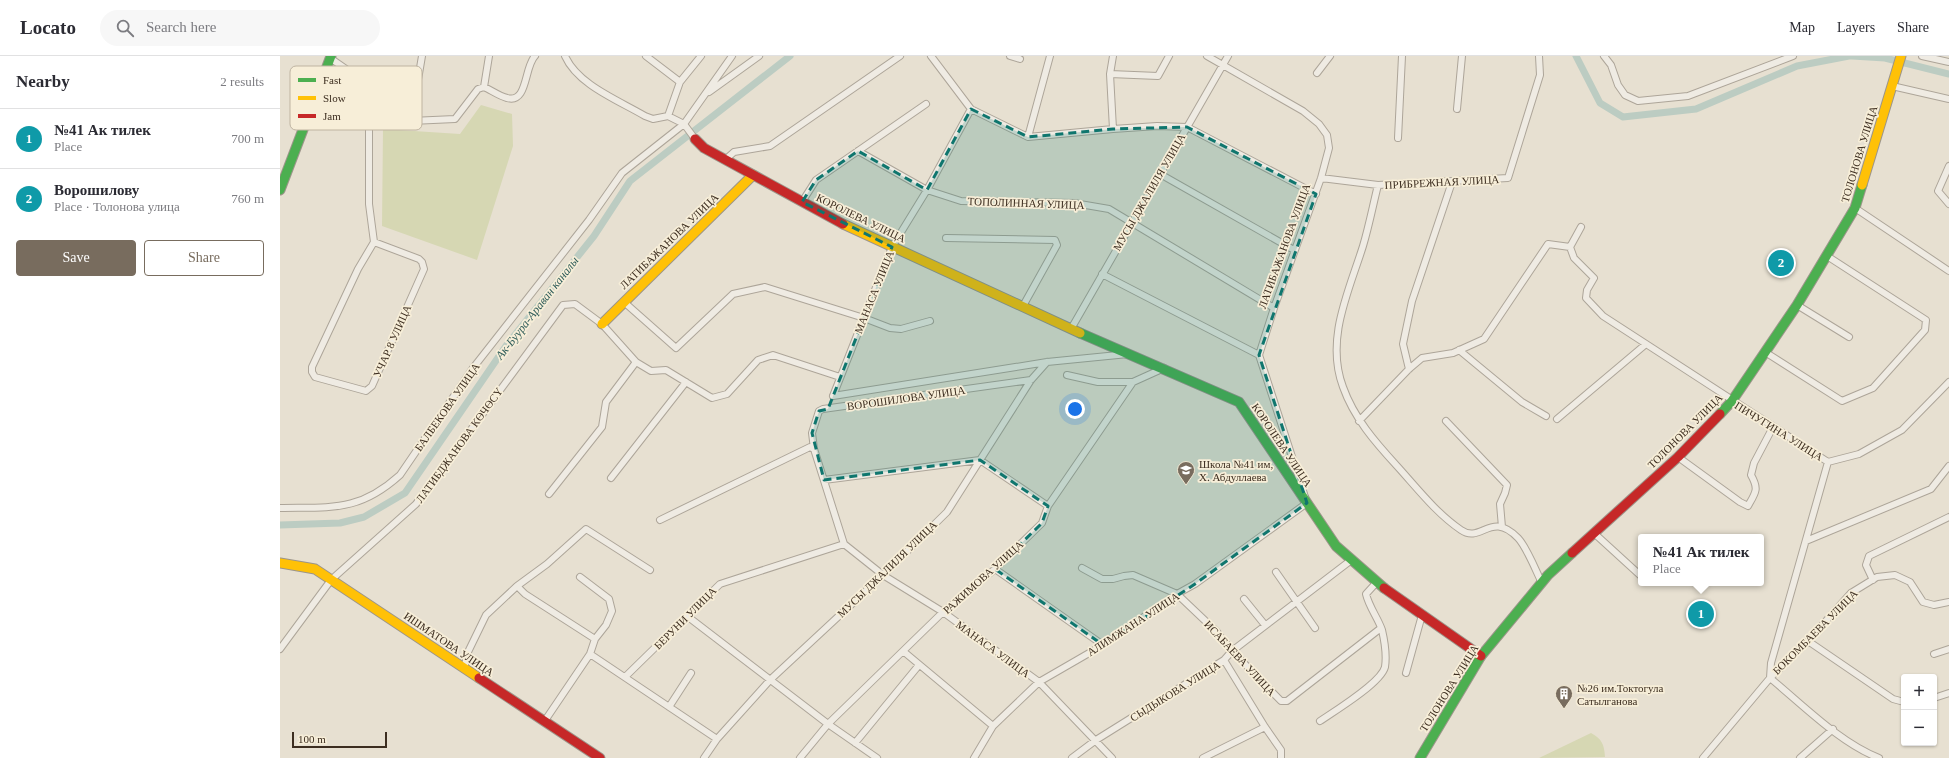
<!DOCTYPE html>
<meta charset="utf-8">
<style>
:root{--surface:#fff;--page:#f7f7f7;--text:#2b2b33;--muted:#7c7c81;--line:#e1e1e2;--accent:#786c5e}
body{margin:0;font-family:Georgia,serif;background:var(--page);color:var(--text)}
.controls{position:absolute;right:12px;bottom:12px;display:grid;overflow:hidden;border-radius:4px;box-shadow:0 1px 3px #0004}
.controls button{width:36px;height:36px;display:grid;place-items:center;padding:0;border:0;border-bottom:1px solid var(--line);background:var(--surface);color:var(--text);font:20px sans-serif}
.scale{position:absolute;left:12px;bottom:10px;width:95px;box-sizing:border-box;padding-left:4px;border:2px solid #3d2e20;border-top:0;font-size:11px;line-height:14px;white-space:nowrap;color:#3d2e20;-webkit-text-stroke:3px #f7eed8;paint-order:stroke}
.you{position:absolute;left:795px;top:353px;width:14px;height:14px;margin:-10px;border:3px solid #fff;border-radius:50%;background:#1a73e8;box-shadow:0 0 0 6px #1a73e833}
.badge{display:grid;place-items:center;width:26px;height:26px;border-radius:50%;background:var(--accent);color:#fff;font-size:13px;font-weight:700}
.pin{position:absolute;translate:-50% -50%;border:2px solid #fff;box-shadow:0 1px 4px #0006}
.popup{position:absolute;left:1358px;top:478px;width:126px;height:52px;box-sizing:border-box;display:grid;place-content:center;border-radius:4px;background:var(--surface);filter:drop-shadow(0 1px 3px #0005);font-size:13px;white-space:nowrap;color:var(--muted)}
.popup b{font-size:15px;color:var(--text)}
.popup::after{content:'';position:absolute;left:50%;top:100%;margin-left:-8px;border:8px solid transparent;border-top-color:var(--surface)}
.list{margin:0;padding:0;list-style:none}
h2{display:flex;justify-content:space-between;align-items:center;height:52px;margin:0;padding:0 16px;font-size:17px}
h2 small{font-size:13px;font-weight:400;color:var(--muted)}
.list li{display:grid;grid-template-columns:26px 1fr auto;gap:12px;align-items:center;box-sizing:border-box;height:60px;padding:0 16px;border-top:1px solid var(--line)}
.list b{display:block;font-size:15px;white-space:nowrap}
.list p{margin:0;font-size:13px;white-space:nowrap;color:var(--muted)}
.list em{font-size:13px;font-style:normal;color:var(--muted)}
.actions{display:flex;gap:8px;padding:12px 16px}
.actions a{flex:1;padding:9px 0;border:1px solid var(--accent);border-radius:4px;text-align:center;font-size:14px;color:var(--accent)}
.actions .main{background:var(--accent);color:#fff}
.icon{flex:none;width:22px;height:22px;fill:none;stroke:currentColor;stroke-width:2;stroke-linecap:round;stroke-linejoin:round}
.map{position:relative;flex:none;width:1669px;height:702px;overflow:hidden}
header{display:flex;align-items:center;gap:24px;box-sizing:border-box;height:56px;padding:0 20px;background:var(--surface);border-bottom:1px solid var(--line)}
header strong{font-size:19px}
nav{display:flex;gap:22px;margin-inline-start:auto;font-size:14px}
.search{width:280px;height:36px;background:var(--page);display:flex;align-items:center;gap:10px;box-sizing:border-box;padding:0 14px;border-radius:22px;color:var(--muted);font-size:15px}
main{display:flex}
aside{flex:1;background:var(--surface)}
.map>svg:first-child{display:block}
.green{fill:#d6d7b3}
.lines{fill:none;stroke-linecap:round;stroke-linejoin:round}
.canal{stroke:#bcccc2;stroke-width:7}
.street-casing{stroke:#ada599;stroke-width:8}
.fast-casing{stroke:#9c958a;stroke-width:11}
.slow-casing{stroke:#9c958a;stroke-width:11}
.jam-casing{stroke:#9c958a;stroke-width:11}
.street{stroke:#efebe3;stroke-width:6}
.fast{stroke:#4caf50;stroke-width:9}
.slow{stroke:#ffc107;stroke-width:9}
.jam{stroke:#c62828;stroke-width:9}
.marked{fill:#0f766e;fill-opacity:0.2;stroke:#0f766e;stroke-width:3;stroke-dasharray:8 5;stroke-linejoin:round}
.labels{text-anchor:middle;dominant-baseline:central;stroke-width:3.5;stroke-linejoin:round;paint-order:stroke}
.street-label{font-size:11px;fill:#3d2e20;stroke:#f7eed8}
.poi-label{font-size:11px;fill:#3d2e20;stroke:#f7eed8;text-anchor:start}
.water-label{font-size:12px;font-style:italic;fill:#2f5d5a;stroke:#f7eed8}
.key{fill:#f7eed8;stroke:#bfb4a1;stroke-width:1}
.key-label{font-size:11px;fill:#3d2e20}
</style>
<header>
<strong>Locato</strong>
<div class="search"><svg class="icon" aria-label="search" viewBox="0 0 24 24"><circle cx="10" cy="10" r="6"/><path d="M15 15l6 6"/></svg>Search here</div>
<nav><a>Map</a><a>Layers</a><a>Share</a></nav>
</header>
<main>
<aside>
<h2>Nearby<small>2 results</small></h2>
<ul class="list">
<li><span class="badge" style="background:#0f9aa8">1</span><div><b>№41 Ак тилек</b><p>Place</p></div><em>700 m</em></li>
<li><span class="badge" style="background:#0f9aa8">2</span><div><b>Ворошилову</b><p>Place · Толонова улица</p></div><em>760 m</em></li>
</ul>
<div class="actions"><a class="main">Save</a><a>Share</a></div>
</aside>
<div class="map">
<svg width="1669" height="702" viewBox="0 0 1669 702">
<rect width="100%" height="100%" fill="#e7e0d1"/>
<path class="green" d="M201,49L232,58L233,90L197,204L102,170L103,73L180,78Z
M1311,677C1322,683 1324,688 1325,701L1259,702Z"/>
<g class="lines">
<path class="canal" d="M1296,0L1320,47L1343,61L1416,53L1517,10L1569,0
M1572,0L1605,2L1669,18
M0,469L60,467L84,461L125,437L226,290L314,180L350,125L510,0"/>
<defs>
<path id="street" d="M285,0C298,29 338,44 365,60L373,63L388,60L404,68L415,83
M366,0L400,26
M651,0L691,53L748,81L833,73L877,70L907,71L1036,138
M730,0L740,3
M1324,0L1331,9L1338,29L1345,39L1358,45L1408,40L1513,0
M1642,0L1669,6
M50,2L79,22L84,29L87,37L89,57V148L94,186L78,213L32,311V316L35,321L86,335L92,330L144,213L142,206L139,203L94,186
M1037,17L1050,0
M830,18L878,20L889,0
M1612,30L1669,43
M204,31L209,0
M429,36L479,0
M1177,53L1182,0
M89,57L131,65L175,63L198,33L204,31C211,34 219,40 227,42C248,48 244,11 255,0
M388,60L400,26L421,0
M131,65L142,0
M833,73L830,18L833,0
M748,81L770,0
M1118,82L1122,0
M578,95L647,134L681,145L794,147L829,153L994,252
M445,104L454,96L490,90L620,0
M1669,110L1658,135L1669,148
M880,118L1014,194
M1041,122L1098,129L1228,122L1260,19L1259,0
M1098,129C1093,149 1089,170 1083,190C1069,235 1045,283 1063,331C1074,362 1095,386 1117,410C1137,432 1156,457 1181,474C1201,488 1211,454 1238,482C1246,490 1256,515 1262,527
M522,146L536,124L646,48
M1575,152L1669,215
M1301,171L1290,191L1294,202L1314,222L1307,234L1306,242L1323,260L1548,406
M666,182L775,184L777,189L743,250
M822,218L979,299
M344,246L396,292L453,238L485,231L584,262L610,272L621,273L650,265
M1517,249L1569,281
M791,273L948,0
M1179,294L1242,346L1266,360
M1485,296L1562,345L1593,332L1645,274L1646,264L1547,200
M1129,313L1123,288L1132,245L1172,126
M787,319L818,326H853
M751,324L543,353L539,355L532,377L534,393L564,488L603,519L663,556L759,626L832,702
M553,340L612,191L647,134L691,53
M553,340L767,306L848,298
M1277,363L1366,288
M1079,365L1129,313L1142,302L1173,297L1204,283L1268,188L1290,191
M1166,365L1227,429L1225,437L1220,448L1222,471
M1398,401L1460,446L1468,450C1476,436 1479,433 1471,419L1474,407L1493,371
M1548,406L1491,607L1490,622C1523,649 1560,687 1599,702
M1548,406L1579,398L1622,374L1669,326
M331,422L406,326
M544,424L700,404L768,450
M269,438L322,371L326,346L356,306
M0,452C52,451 79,456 120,419L193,312L309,164L342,117L404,68L452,0
M380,464L530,391L534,393
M1315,478L1361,520
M1526,485L1651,433L1669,410
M802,512L822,523H833L844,520L853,519L897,538L937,576L952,595L1001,645H1007L1101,572
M715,513L823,589
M996,516L1035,572
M1593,524L1586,509L1589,500L1669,461
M237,530L245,538L315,583
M964,543L985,569
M407,560L548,668L597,702
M1528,585L1613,643L1624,646
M0,593L51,524L136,448L283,249L295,248L322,268L356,306L371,315L386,314L432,342L447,338L478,304L493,299L560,321
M623,595L713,670
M310,598L437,683
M1654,598L1669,593
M944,604L985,671L1001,694V702
M184,613L188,596L206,559L237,530L267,508L306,473L370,514
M1126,617L1142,559
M345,621L440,528L564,488
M1654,642L1669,637
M389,651L411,617
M1040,665C1055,655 1101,627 1105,611C1107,598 1105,587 1102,574C1098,562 1089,551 1086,538L1096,527
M264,666L310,598L315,583L326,569L332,555L329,543L300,521
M575,687L639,609
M424,702L437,683L490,624L603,519L667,456L751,324L767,306
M520,702L548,668L663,556L715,513L762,467L768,450L853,326L884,312
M694,702L713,670L759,626L823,589L897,538L915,528L1027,447L979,299L994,252L1041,122L1049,92L1047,79L1039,68L1023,55L927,0
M792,702L816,684L944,604L952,595L1070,505
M923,702L985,671
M1423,702L1490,622L1528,585L1571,537L1597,521L1615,519L1630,526L1643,546L1654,549L1669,546
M1520,702L1553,673"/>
<path id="fast" d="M0,134L51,0
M800,277L959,346L1056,490L1104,532
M1440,358L1452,345L1517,249L1575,152L1582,129
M1140,702L1201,600L1268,519L1292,497"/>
<path id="slow" d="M1582,129L1621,0
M563,168L800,277
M322,268L473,119
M0,507L35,513L199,622"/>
<path id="jam" d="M415,83L424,92L563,168
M1292,497L1398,401L1440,358
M1104,532L1201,600
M199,622L320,702"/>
</defs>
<use href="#street" class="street-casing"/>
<use href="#fast" class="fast-casing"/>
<use href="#slow" class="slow-casing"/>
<use href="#jam" class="jam-casing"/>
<use href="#street" class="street"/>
<use href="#fast" class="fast"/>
<use href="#slow" class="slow"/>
<use href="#jam" class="jam"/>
</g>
<path class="marked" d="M691,53L748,81L833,73L907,71L1036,138L979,299L1027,447L915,528L823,589L715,513L762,467L768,450L700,404L544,424L532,377L539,355L548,353L612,191L522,146L536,124L578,95L647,134Z"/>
<defs>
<symbol id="school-pin" viewBox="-11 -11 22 30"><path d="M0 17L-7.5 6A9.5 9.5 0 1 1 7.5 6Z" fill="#786c5e" stroke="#f7eed8"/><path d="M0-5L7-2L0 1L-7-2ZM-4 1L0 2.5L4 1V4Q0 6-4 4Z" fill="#fff"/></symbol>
<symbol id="building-pin" viewBox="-11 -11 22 30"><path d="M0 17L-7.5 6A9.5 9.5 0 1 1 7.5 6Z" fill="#786c5e" stroke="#f7eed8"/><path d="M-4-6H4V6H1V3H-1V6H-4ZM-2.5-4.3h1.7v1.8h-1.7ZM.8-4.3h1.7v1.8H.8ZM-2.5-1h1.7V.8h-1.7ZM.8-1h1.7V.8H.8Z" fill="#fff"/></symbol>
</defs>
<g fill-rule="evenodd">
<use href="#school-pin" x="896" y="404" width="20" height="27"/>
<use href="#building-pin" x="1274" y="628" width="20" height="27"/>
</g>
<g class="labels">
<g class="street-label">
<text transform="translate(1579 98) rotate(-73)">ТОЛОНОВА УЛИЦА</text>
<text transform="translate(1162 126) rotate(-3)">ПРИБРЕЖНАЯ УЛИЦА</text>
<text transform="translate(869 136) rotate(-60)">МУСЫ ДЖАЛИЛЯ УЛИЦА</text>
<text transform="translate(746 147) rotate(2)">ТОПОЛИННАЯ УЛИЦА</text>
<text transform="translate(581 162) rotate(26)">КОРОЛЕВА УЛИЦА</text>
<text transform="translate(389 185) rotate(-44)">ЛАТИБАЖАНОВА УЛИЦА</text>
<text transform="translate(1004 190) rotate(-70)">ЛАТИБАЖАНОВА УЛИЦА</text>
<text transform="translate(594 236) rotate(-68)">МАНАСА УЛИЦА</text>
<text transform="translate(112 285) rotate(-66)">УЧАР 8 УЛИЦА</text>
<text transform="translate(626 342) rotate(-8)">ВОРОШИЛОВА УЛИЦА</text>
<text transform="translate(167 351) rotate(-55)">БАЛБЕКОВА УЛИЦА</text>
<text transform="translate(1405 375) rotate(-45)">ТОЛОНОВА УЛИЦА</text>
<text transform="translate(1499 375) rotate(32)">ПИЧУГИНА УЛИЦА</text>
<text transform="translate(179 389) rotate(-54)">ЛАТИБДЖАНОВА КӨЧӨСҮ</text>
<text transform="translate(1002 389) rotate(56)">КОРОЛЕВА УЛИЦА</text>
<text transform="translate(607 513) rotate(-44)">МУСЫ ДЖАЛИЛЯ УЛИЦА</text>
<text transform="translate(703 521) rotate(-42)">РАЖИМОВА УЛИЦА</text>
<text transform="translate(405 562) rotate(-45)">БЕРУНИ УЛИЦА</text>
<text transform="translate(853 568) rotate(-33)">АЛИМЖАНА УЛИЦА</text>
<text transform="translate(1535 576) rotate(-45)">БОКОМБАЕВА УЛИЦА</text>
<text transform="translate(169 588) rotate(34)">ИШМАТОВА УЛИЦА</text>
<text transform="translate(713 593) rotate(36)">МАНАСА УЛИЦА</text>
<text transform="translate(960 602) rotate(47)">ИСАБАЕВА УЛИЦА</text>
<text transform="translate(1169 632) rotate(-58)">ТОЛОНОВА УЛИЦА</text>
<text transform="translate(895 635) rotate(-32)">СЫДЫКОВА УЛИЦА</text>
</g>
<g class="poi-label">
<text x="919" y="408">Школа №41 им,<tspan x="919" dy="13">Х. Абдуллаева</tspan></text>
<text x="1297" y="632">№26 им.Токтогула<tspan x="1297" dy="13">Сатылганова</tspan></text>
</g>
<g class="water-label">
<text transform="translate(257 252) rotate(-52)">Ак-Буура-Араван каналы</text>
</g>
</g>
<rect x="10" y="10" width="132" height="64" rx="6" class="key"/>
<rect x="18" y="22" width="18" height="4" fill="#4caf50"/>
<rect x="18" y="40" width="18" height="4" fill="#ffc107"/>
<rect x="18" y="58" width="18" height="4" fill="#c62828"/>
<g class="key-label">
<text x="43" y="28">Fast</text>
<text x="43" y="46">Slow</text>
<text x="43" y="64">Jam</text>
</g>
</svg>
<div class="controls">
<button>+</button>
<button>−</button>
</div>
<div class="scale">100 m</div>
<div class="you"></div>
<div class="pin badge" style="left:1421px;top:558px;background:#0f9aa8">1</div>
<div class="popup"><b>№41 Ак тилек</b>Place</div>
<div class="pin badge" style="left:1501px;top:207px;background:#0f9aa8">2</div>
</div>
</main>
